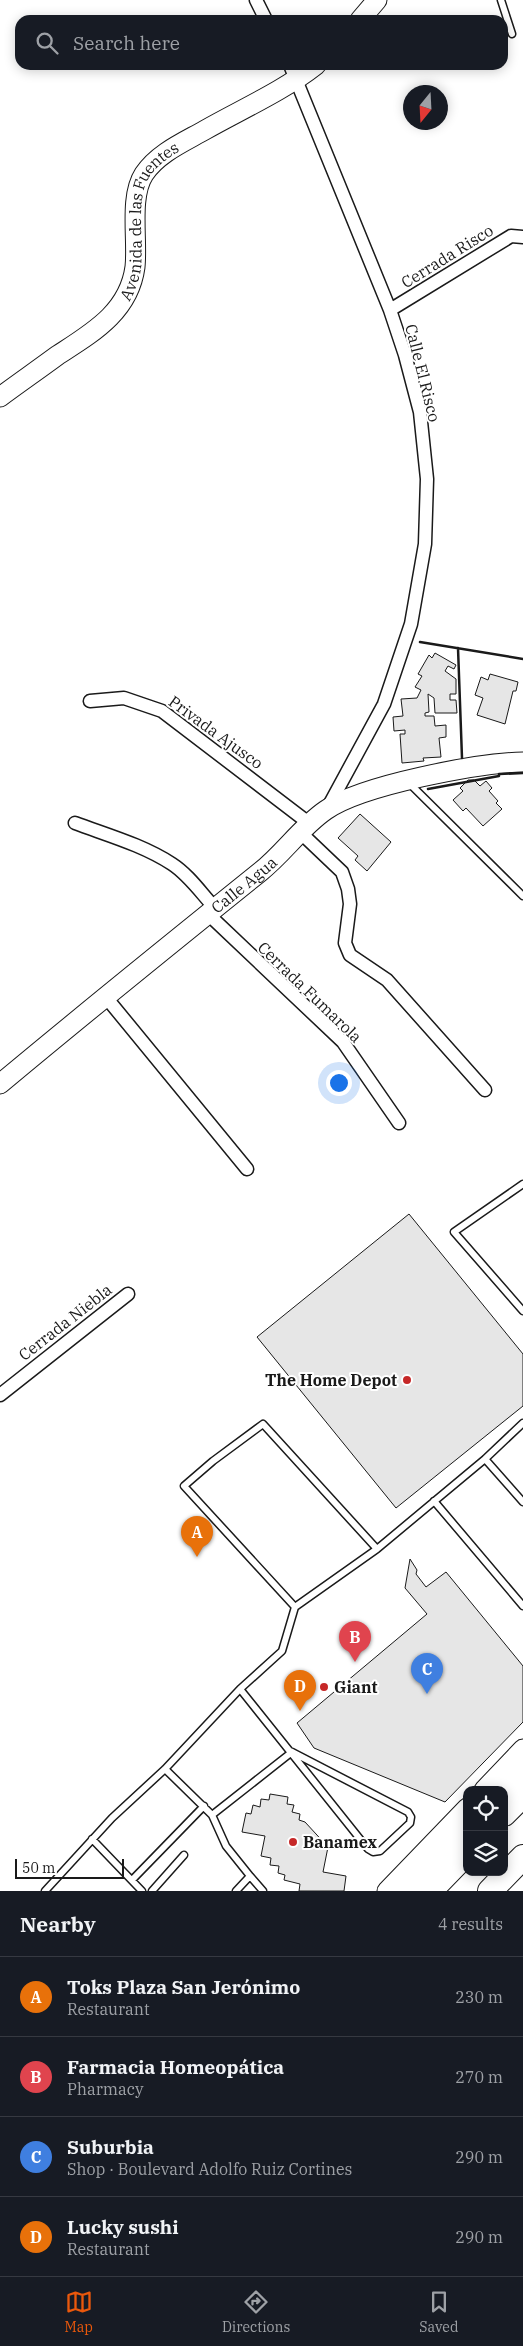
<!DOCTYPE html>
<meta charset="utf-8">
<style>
:root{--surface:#171b24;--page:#242831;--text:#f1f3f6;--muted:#9ea1a6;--line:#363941;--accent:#ea580c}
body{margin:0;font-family:"IBM Plex Serif",serif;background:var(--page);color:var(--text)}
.controls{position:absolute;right:15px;bottom:15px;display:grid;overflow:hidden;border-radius:10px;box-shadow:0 2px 12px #0003}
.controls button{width:45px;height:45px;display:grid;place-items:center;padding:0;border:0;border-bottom:1px solid var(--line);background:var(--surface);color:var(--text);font:25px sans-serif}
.compass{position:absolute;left:403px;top:85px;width:45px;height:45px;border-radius:50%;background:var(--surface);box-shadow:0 2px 12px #0003;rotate:198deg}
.scale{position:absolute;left:15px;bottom:12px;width:109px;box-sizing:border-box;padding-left:5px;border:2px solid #1a1a1a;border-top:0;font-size:14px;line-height:18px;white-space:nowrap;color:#1a1a1a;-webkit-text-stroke:4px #fff;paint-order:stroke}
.you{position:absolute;left:338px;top:1082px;width:18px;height:18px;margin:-12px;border:4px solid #fff;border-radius:50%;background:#1a73e8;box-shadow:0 0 0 8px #1a73e833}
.badge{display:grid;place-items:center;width:32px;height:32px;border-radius:50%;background:var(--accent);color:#fff;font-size:16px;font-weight:700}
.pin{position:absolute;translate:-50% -41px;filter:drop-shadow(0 1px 2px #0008)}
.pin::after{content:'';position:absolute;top:26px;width:18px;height:15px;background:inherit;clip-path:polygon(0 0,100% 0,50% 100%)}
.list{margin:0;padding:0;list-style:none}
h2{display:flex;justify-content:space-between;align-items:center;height:65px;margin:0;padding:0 20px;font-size:21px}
h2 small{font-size:16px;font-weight:400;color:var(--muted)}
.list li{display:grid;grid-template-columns:32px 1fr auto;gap:15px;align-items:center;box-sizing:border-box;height:80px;padding:0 20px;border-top:1px solid var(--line)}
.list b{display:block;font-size:19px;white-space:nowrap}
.list p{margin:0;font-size:16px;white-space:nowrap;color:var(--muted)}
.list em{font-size:16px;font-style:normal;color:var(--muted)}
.icon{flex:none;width:28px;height:28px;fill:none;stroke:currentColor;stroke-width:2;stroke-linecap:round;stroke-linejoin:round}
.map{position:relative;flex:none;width:523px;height:1891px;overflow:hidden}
.search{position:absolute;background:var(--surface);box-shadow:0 2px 12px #0003;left:15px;right:15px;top:15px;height:55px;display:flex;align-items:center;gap:12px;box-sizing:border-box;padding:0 18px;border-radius:15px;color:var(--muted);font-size:19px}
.sheet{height:385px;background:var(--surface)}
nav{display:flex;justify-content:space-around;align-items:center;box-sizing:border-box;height:70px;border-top:1px solid var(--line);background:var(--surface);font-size:14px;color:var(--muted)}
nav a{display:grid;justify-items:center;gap:2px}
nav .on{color:var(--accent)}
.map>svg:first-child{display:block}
.building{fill:#e6e6e6;stroke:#1a1a1a}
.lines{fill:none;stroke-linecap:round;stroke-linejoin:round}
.lane-casing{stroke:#1a1a1a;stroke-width:9}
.street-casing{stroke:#1a1a1a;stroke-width:15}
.secondary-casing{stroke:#1a1a1a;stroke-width:21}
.highway-casing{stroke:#1a1a1a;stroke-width:26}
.lane{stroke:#fff;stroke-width:6}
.street{stroke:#fff;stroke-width:12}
.secondary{stroke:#fff;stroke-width:19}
.highway{stroke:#fff;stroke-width:24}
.wall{stroke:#1a1a1a;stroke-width:2.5}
.poi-dot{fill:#c62828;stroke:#fff;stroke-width:2}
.labels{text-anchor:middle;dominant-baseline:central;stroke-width:4;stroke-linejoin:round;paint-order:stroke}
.street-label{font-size:16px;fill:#1a1a1a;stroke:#fff}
.poi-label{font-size:16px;font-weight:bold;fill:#1a1a1a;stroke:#fff;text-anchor:start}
</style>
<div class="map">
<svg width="523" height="1891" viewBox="0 0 523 1891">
<rect width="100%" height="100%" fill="#fff"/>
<path class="building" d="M435,653L456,665L454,669L448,666L445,671L456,679V694H450V700H456L457,713H435L434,698L428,694L429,712L425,713V716H434L435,726L446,725V737L439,738L441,757L423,758L424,761L402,763L400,734H405V730L394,731L393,717L403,716L401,699L417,698L421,690L415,687L422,676L418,674L429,655L432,658Z
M490,674L518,682L516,691H513L505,724L477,715L483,698L475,695L481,677L488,680Z
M468,780H474L480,786L486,781L492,788L489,791L498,801L496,803L502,809L483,826L466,808L463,811L453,800L463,791L460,788Z
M360,814L391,842L367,871L355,860L358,856L338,838Z
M409,1214L523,1354V1406L396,1508L257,1337Z
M410,1559L417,1570L416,1574L426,1587L446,1572L523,1666V1722L445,1802L314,1748L297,1723L427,1614L405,1588Z
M270,1794L288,1797L287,1804L294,1805L292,1812L300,1814L299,1820L305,1822L328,1847L323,1872L346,1876L344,1891H299L300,1884L284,1880L285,1875L278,1873L279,1866L270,1865L271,1858L261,1856L265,1836L242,1832L246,1813L251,1814L253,1805L260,1807L261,1799L269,1800Z"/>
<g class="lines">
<defs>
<path id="lane" d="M501,0L512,34
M408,782L523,896
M523,1184L454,1232L523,1311
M485,1459L523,1502
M434,1501L523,1606
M295,1607L184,1486L213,1461L263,1424L377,1549
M240,1689L368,1849L373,1852L380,1851L410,1823L411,1817L408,1812L292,1752
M165,1769L212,1815L226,1846L250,1876L236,1891
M212,1815L292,1752
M92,1839L142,1891
M250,1876L263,1891
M132,1880L204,1806
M45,1891L112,1818L165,1769L240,1689L282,1651L295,1607L377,1549L485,1459L523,1423
M152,1891L184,1855"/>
<path id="street" d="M256,0L266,20
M290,65L390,310L405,355L420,412L427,479L425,544L411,624L384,704L327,809
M390,310L511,236L523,237
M90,701L124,698L162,711L310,824
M75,823C107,835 143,845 172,864C189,875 201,893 215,908
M301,833L342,872L348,889L350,904L345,943L350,955L387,980L485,1090
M208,914L343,1042L399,1123
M105,996L247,1169
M0,1395L128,1294"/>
<g id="secondary">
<path d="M360,20L377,0"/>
<path id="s1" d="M0,397C19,383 39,369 58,355C92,333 129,312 135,267C138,240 129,197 144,174C158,153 184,142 205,130C242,109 283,91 316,65"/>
<path id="s2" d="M0,1084C86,1012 173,942 260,872C284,853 301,827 326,810C362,785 478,763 523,762"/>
<path d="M484,1790L523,1749"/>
<path d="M387,1891L467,1808"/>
</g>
<path id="highway" d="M504,1790L523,1770
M504,1814L523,1795
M407,1891L467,1828
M430,1891L467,1853
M490,1891L523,1857"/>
</defs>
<use href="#lane" class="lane-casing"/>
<use href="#street" class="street-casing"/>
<use href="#secondary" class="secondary-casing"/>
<use href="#highway" class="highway-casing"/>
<use href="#lane" class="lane"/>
<use href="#street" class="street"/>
<use href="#secondary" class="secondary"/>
<use href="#highway" class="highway"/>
<path class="wall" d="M420,642L523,659
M458,648L462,758
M428,789L499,776V774L523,773"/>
</g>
<g class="poi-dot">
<circle cx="407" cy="1380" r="5"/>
<circle cx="324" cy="1687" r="5"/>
<circle cx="293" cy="1842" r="5"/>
</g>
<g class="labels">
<g class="street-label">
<text stroke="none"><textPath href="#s1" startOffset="245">Avenida de las Fuentes</textPath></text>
<text transform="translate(447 256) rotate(-32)">Cerrada Risco</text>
<text transform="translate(423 373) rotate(76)">Calle El Risco</text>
<text transform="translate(216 732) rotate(36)">Privada Ajusco</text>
<text stroke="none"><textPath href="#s2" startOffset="315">Calle Agua</textPath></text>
<text transform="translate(310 992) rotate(44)">Cerrada Fumarola</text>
<text transform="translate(65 1322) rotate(-38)">Cerrada Niebla</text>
</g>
<g class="poi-label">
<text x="397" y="1380" text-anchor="end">The Home Depot</text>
<text x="334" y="1687">Giant</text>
<text x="303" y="1842">Banamex</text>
</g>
</g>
</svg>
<div class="controls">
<button><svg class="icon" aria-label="locate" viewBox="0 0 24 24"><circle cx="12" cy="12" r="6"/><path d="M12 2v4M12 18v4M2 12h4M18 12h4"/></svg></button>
<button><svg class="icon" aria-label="layers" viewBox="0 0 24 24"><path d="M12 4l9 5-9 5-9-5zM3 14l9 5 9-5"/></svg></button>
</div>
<svg class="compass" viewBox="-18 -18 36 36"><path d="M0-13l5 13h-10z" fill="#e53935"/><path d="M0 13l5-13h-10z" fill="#9ea1a6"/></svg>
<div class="scale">50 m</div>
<div class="you"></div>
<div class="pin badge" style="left:197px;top:1557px;background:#e8710a">A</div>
<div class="pin badge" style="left:355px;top:1662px;background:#e0444e">B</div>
<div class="pin badge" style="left:427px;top:1694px;background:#3f7fe0">C</div>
<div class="pin badge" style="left:300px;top:1711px;background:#e8710a">D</div>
<div class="search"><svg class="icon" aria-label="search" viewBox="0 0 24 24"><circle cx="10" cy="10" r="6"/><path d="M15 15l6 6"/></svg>Search here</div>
</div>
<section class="sheet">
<h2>Nearby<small>4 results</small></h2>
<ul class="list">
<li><span class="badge" style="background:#e8710a">A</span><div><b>Toks Plaza San Jerónimo</b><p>Restaurant</p></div><em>230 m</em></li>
<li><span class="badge" style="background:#e0444e">B</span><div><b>Farmacia Homeopática</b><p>Pharmacy</p></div><em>270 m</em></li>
<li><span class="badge" style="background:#3f7fe0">C</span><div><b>Suburbia</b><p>Shop · Boulevard Adolfo Ruiz Cortines</p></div><em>290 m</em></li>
<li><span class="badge" style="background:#e8710a">D</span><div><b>Lucky sushi</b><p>Restaurant</p></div><em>290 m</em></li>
</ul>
</section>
<nav>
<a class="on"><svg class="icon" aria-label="map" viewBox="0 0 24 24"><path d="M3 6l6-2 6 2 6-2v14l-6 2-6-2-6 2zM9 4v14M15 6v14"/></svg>Map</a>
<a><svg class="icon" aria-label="directions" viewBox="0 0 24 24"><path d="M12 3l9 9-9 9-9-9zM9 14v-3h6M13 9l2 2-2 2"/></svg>Directions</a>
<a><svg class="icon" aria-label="saved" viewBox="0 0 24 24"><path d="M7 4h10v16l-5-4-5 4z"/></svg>Saved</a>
</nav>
